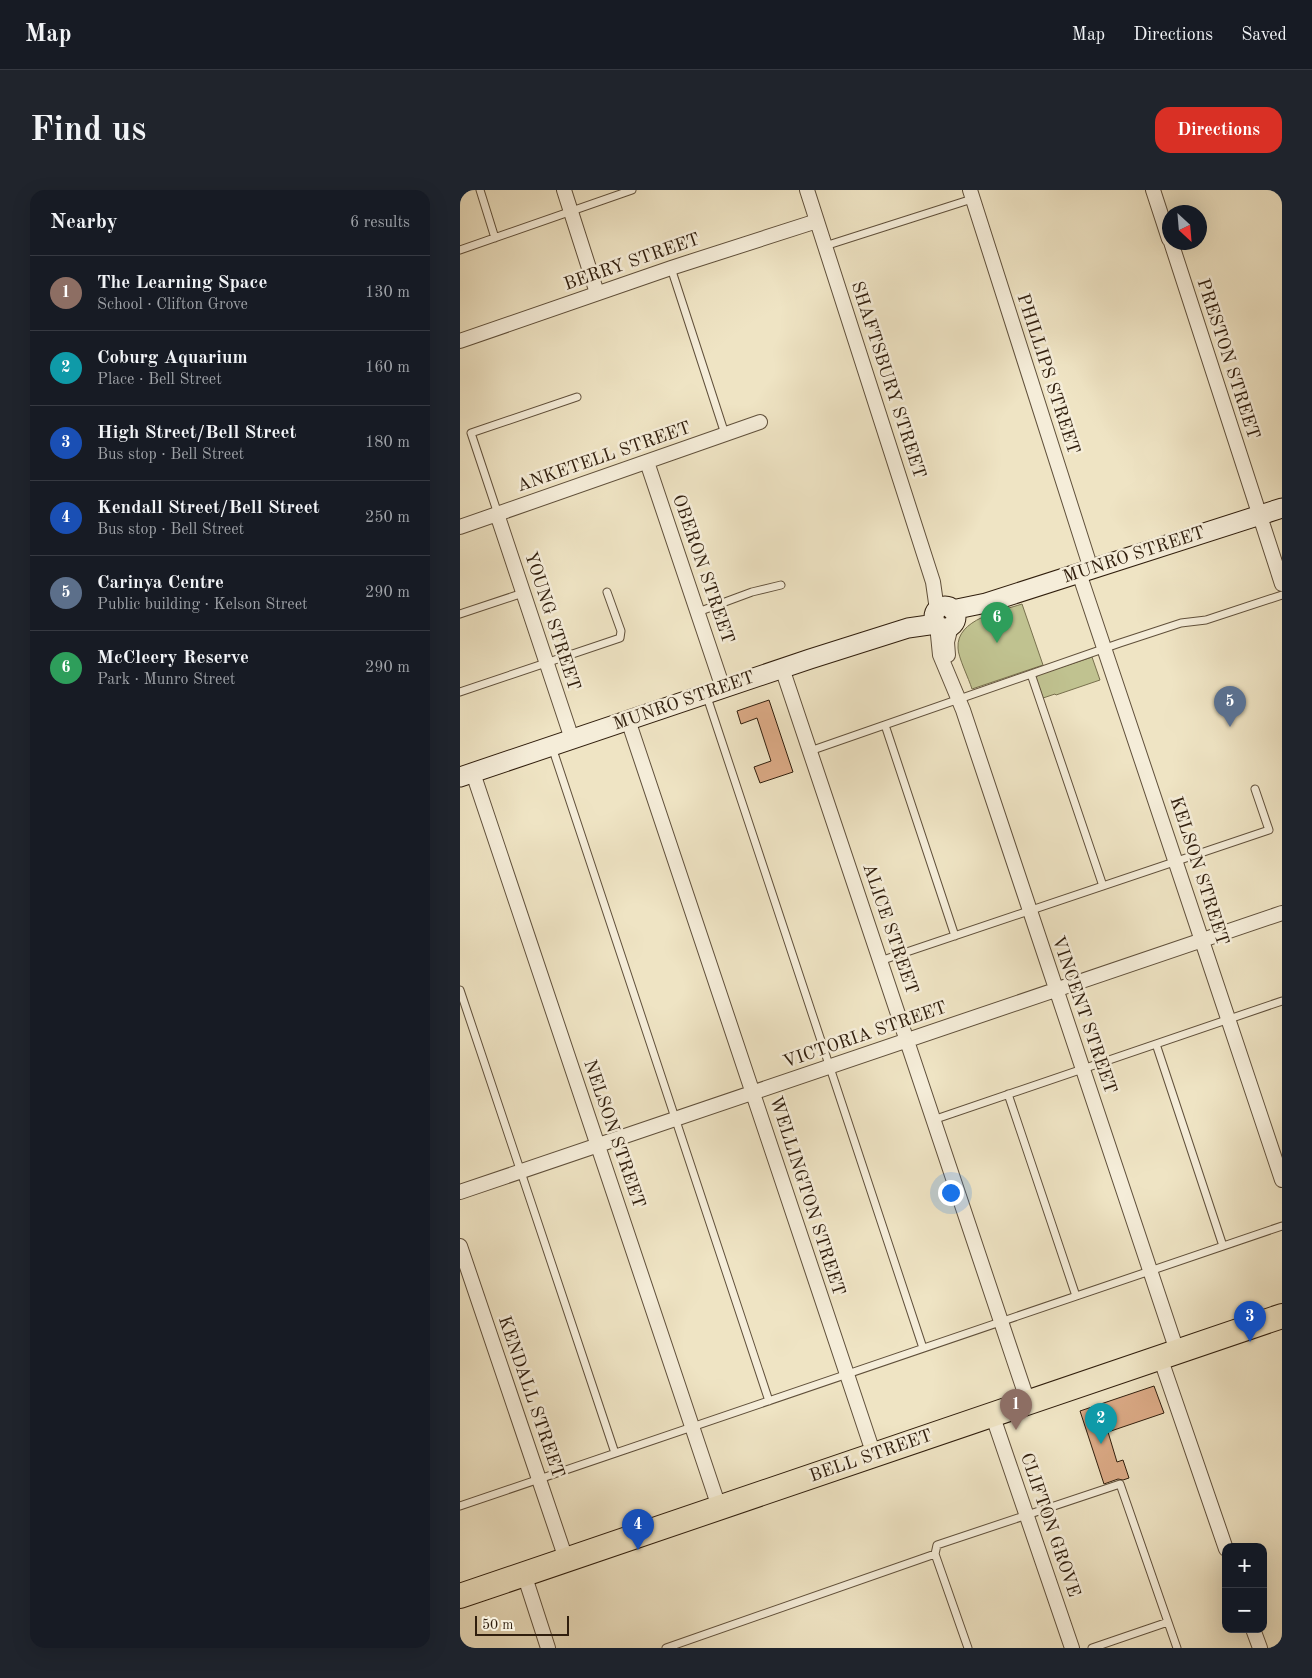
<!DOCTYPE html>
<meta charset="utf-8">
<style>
:root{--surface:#171b24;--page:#20242c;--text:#f1f3f6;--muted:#9ea1a6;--line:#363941;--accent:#d93025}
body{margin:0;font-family:"Old Standard TT",serif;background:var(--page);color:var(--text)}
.controls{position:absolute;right:15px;bottom:15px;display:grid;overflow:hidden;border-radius:10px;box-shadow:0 5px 20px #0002}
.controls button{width:45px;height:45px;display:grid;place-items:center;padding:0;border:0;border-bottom:1px solid var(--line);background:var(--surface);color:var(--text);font:25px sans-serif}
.compass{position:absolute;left:702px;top:15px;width:45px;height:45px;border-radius:50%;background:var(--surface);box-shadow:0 5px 20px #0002;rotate:154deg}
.scale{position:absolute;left:15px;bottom:12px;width:94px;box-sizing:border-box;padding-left:5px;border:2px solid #301e0d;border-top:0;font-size:14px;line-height:18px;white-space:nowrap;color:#301e0d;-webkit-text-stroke:4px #f5edd9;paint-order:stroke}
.you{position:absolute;left:490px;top:1002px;width:18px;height:18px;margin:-12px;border:4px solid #fff;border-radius:50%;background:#1a73e8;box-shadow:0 0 0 8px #1a73e833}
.badge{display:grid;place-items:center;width:32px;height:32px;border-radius:50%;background:var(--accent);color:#fff;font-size:16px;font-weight:700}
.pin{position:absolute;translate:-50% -41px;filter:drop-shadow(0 1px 2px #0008)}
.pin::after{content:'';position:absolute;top:26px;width:18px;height:15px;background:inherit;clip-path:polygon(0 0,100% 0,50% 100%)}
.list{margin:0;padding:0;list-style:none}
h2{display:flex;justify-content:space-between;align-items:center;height:65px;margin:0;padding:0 20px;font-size:21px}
h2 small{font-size:16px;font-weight:400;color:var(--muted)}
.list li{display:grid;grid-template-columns:32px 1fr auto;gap:15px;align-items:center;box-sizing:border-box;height:75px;padding:0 20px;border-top:1px solid var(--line)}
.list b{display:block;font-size:19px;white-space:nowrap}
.list p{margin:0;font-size:16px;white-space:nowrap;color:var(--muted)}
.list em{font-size:16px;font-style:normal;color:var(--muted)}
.map{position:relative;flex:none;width:822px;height:1458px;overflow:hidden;border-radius:15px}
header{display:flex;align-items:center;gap:30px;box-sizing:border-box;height:70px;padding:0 25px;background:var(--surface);border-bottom:1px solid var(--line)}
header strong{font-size:24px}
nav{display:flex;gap:28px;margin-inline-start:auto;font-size:18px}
.intro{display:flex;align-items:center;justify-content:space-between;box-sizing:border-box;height:120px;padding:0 30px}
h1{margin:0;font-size:35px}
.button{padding:12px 22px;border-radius:15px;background:var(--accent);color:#fff;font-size:18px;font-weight:700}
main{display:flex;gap:30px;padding:0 30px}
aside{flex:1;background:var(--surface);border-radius:15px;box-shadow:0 5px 20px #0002}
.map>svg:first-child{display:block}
.green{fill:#c0c290;stroke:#78704e}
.building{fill:#dbaa86;stroke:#301e0d}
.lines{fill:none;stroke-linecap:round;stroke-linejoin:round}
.lane-casing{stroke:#60503b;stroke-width:9}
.street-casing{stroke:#60503b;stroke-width:16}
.secondary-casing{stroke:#301e0d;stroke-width:21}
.highway-casing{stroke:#301e0d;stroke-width:26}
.lane{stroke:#f5edd9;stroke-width:7}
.street{stroke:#f5edd9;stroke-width:14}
.secondary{stroke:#f5edd9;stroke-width:19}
.highway{stroke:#efe4c4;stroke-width:24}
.labels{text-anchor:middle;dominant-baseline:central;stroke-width:5;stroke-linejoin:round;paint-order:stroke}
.street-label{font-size:18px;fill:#301e0d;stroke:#f5edd9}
</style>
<header>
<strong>Map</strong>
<nav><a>Map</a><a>Directions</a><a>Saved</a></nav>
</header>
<div class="intro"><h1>Find us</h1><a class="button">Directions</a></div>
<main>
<aside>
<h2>Nearby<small>6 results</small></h2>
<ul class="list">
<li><span class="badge" style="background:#8d6e63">1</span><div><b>The Learning Space</b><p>School · Clifton Grove</p></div><em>130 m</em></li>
<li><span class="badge" style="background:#0f9aa8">2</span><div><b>Coburg Aquarium</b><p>Place · Bell Street</p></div><em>160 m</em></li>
<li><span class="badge" style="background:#1a4fb4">3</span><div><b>High Street/Bell Street</b><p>Bus stop · Bell Street</p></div><em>180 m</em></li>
<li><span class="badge" style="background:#1a4fb4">4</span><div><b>Kendall Street/Bell Street</b><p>Bus stop · Bell Street</p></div><em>250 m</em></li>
<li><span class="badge" style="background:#5c6f8a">5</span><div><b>Carinya Centre</b><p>Public building · Kelson Street</p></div><em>290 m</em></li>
<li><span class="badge" style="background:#2e9e5b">6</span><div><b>McCleery Reserve</b><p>Park · Munro Street</p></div><em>290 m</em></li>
</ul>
</aside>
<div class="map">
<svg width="822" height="1458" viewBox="0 0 822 1458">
<rect width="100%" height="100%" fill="#efe4c4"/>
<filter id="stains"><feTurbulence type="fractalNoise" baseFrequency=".004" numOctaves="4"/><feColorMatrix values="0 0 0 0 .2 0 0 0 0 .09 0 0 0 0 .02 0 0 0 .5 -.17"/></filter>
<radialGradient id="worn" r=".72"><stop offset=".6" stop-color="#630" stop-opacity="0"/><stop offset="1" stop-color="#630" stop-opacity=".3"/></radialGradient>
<path class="green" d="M562,414L583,475L512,499C509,489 498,467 498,458C496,429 541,421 562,414Z
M632,467L640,490L596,505L595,504L583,508L576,488L578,485Z"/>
<path class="building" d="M309,510L333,582L300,593L294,577L311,571L297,528L281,534L277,521Z
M694,1196L704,1223L648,1242L657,1272L663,1270L669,1288L663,1290L658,1289L644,1294L620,1221Z"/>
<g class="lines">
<defs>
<path id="lane" d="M20,0L35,48
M365,56L512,9
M0,60L172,0
M211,78L265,244
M38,324L11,243L117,207
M238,422L292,402L321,395
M0,424L63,403
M571,484L643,696
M0,502L160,448L161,441L147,402
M246,504L463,1158
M425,535L495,746
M92,557L309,1211
M350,561L660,453L721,433L746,430L822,405
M420,771L809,640L795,599
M0,800L155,1263
M696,854L763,1056
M548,904L616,1106
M473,930L822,811
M0,1316L822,1036
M206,1458L475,1364
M508,1458L475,1364L477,1355L660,1294L717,1458
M632,1458L708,1432"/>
<path id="street" d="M104,0L137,103
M347,0L473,392L477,420
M510,0L631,379
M693,0L709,49
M711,52L822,394
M0,151L211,78L357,31
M187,272L263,498
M37,324L112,549
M0,337L300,232
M619,383L822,990
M477,435L480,465L503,520L717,1161
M488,465L487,452L491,436
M322,478L568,1212
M168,530L414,1265
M13,583L259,1317
M0,1002L822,723
M0,1056L106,1369
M700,1167L766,1359
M532,1224L612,1458
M64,1384L88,1458
M793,1439L800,1458"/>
<path id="secondary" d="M474 427a11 11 0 1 1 22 0a11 11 0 1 1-22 0Z
M492,420L526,413L822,318
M0,587L350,469L448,438L476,434"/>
<path id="highway" d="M0,1406L822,1126"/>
</defs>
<use href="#lane" class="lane-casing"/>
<use href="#street" class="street-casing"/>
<use href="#secondary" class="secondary-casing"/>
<use href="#highway" class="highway-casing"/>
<use href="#lane" class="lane"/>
<use href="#street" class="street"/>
<use href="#secondary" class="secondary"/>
<use href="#highway" class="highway"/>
</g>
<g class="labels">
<g class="street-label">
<text transform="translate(172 72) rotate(-19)">BERRY STREET</text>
<text transform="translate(768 169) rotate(72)">PRESTON STREET</text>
<text transform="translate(588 184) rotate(72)">PHILLIPS STREET</text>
<text transform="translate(428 190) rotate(72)">SHAFTSBURY STREET</text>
<text transform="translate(144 267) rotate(-19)">ANKETELL STREET</text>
<text transform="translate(674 365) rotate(-18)">MUNRO STREET</text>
<text transform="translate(243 379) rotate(71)">OBERON STREET</text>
<text transform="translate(92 431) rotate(72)">YOUNG STREET</text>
<text transform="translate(224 511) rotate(-19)">MUNRO STREET</text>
<text transform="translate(739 681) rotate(72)">KELSON STREET</text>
<text transform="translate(430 739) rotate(71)">ALICE STREET</text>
<text transform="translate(624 825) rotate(71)">VINCENT STREET</text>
<text transform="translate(405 845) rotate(-19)">VICTORIA STREET</text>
<text transform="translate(154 944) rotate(71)">NELSON STREET</text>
<text transform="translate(347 1006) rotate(72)">WELLINGTON STREET</text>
<text transform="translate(71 1207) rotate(71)">KENDALL STREET</text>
<text transform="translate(411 1266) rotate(-19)">BELL STREET</text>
<text transform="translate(590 1335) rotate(71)">CLIFTON GROVE</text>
</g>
</g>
<rect width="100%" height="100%" filter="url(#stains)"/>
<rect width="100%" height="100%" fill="url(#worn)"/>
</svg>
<div class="controls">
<button>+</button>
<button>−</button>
</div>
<svg class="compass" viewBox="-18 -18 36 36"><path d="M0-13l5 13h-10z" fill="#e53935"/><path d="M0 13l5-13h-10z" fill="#9ea1a6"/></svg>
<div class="scale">50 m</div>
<div class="you"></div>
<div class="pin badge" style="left:556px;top:1240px;background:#8d6e63">1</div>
<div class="pin badge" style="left:641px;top:1254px;background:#0f9aa8">2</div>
<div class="pin badge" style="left:790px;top:1152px;background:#1a4fb4">3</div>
<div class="pin badge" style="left:178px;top:1360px;background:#1a4fb4">4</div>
<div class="pin badge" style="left:770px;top:537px;background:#5c6f8a">5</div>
<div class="pin badge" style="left:537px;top:453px;background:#2e9e5b">6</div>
</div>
</main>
